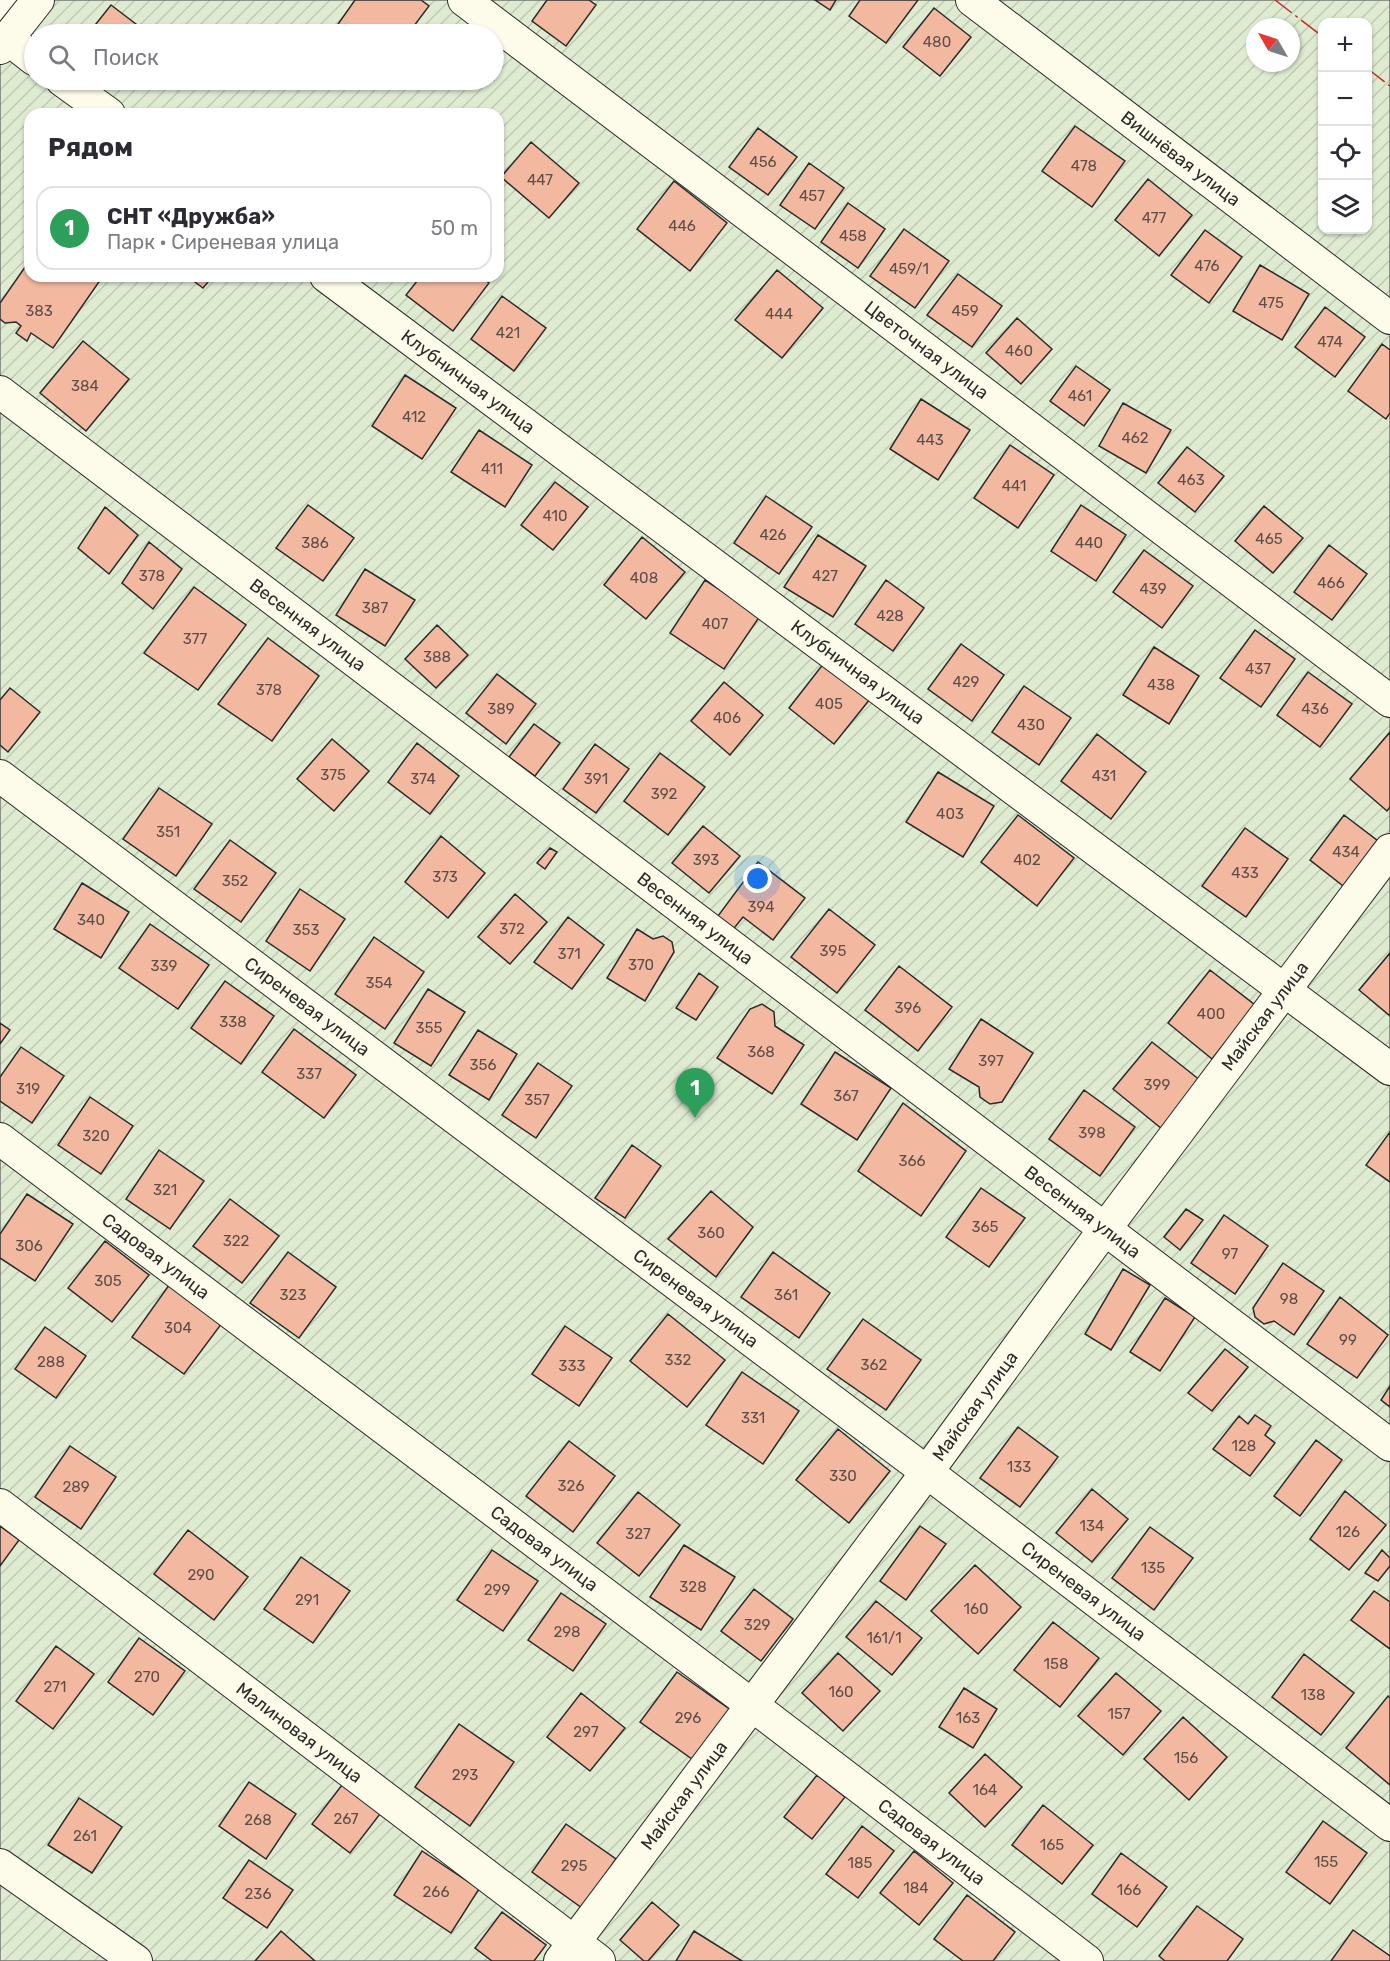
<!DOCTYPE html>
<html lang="ru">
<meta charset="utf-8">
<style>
:root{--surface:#fff;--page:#f7f7f7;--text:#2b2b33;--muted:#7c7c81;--line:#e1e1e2;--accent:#1a73e8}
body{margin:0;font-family:Rubik,sans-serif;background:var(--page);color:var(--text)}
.controls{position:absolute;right:18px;top:18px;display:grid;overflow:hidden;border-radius:12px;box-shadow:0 2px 4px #0004}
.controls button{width:54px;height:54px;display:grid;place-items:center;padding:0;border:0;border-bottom:2px solid var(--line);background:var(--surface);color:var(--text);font:30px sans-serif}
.compass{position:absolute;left:1246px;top:18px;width:54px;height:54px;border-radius:50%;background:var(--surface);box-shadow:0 2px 4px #0004;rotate:309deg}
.you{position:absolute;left:758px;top:879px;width:21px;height:21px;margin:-15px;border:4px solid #fff;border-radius:50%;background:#1a73e8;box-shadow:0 0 0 9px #1a73e833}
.badge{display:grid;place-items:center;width:39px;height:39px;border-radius:50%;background:var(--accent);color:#fff;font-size:20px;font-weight:700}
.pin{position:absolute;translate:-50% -50px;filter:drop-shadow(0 2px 3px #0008)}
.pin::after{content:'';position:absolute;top:32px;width:21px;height:18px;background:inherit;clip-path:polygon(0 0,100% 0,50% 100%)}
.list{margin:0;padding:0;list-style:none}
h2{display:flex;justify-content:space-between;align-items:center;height:78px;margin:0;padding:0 24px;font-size:26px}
h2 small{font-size:20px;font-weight:400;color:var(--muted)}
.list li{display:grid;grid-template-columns:39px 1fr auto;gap:18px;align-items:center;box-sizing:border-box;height:84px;margin:0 12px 12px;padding:0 12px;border:2px solid var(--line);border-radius:18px}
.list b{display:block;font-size:22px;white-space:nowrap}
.list p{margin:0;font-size:20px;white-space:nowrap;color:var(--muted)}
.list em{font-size:20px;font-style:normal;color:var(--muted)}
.icon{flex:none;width:33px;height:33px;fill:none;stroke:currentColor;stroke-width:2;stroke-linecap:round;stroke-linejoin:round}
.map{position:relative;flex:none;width:1390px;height:1961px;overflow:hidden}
.search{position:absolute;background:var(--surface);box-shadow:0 2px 4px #0004;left:24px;top:24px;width:480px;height:66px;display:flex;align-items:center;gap:15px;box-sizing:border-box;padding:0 21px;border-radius:33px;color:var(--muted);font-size:22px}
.panel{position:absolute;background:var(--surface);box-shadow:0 2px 4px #0004;left:24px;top:108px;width:480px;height:174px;border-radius:18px}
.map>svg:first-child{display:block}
.garden{fill:url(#garden-furrows);stroke:#74746e;stroke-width:1.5;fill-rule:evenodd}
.building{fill:#f2b8a0;stroke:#2b2b2b;stroke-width:1.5}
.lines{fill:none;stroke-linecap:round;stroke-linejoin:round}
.street-casing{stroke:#2b2b2b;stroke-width:34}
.street{stroke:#fdfbea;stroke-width:32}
.power{stroke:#c62828;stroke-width:1.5;stroke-dasharray:21 4.5 3 4.5;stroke-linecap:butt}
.labels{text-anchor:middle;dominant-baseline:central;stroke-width:4.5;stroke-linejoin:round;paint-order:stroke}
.number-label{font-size:15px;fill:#5d4e48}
.street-label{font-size:18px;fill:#2b2b2b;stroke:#fdfbea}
</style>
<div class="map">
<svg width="1390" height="1961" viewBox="0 0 1390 1961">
<defs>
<pattern id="garden-furrows" width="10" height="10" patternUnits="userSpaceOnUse" patternTransform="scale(1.5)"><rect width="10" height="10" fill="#deebd1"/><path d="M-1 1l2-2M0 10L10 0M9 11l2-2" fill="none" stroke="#bfcab4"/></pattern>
</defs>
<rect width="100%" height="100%" fill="#fdfbea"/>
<path class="garden" d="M45,0H1390V1961H0V53ZM1322,22H1368V230H1322ZM1255,27H1291V63H1255ZM34,34H494V80H34ZM30,114H498V276H30Z"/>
<path class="building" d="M355,0H421L429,6L408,34H347L336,27Z
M547,0H589L596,5L566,46L532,21Z
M815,0H836L830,10Z
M860,0H918L886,43L849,16Z
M111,5L149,34H88Z
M934,8L971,37L940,76L903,47Z
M1075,126L1125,161L1092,207L1042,171Z
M758,128L797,157L768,195L729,167Z
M531,142L579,183L549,218L501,177Z
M809,163L844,188L815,229L780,205Z
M1148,179L1192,215L1159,256L1115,220Z
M674,181L727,223L690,271L637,229Z
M848,203L885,229L858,268L821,242Z
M904,229L949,261L915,308L870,276Z
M1205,230L1242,257L1209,303L1171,275Z
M30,260V276H96L101,279L53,348L31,333L27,341L16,333L21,326L16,322L5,323L0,319V303Z
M1260,265L1309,294L1282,340L1233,311Z
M777,270L823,308L782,358L735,320Z
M958,274L1002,306L972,347L927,315Z
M187,276H213L203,288Z
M421,276H480L489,283L453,331L406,295Z
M502,296L546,328L514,371L471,339Z
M1325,307L1365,337L1335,377L1295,347Z
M1017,318L1052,349L1021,384L986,353Z
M83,341L129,379L86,431L40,393Z
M1382,344L1390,350V413L1386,419L1348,391Z
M1076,366L1110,390L1084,426L1050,401Z
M405,375L456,408L422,459L372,426Z
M921,399L970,430L938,480L890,449Z
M1123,403L1171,430L1146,473L1099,446Z
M479,430L532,465L505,507L451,472Z
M1010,445L1054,475L1018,528L974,498Z
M1187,447L1224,476L1195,512L1158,483Z
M555,482L588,507L553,550L521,525Z
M766,496L812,527L779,574L734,543Z
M308,505L354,538L323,581L276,548Z
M1081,505L1126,535L1096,581L1051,551Z
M1264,506L1303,538L1273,573L1235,541Z
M105,507L138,535L109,574L78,548Z
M818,535L866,566L833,617L784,587Z
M642,537L685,572L646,619L604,585Z
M149,542L182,569L153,609L122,583Z
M1329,545L1367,574L1332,620L1294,592Z
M1144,550L1193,586L1162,628L1113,592Z
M365,569L415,600L385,646L336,615Z
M705,580L760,616L724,669L670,633Z
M886,580L924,608L893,651L855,624Z
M194,587L246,625L198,690L144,653Z
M437,625L468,655L436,688L405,659Z
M1255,630L1295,659L1261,707L1220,678Z
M268,638L319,676L272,741L218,704Z
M961,644L1004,675L972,721L928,689Z
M1154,647L1199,676L1169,724L1123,695Z
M824,663L870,699L834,744L789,708Z
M1308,672L1352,704L1320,747L1277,715Z
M497,674L536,704L506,744L466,713Z
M724,682L763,715L730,755L691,721Z
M1024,686L1071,718L1039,765L992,732Z
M10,688L40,712L8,752L0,745V700Z
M534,724L560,743L535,776L509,757Z
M1390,732V807L1387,811L1350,779Z
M1097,734L1146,772L1111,819L1061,781Z
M332,739L369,771L334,811L297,779Z
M417,743L459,776L430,814L388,782Z
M595,744L629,769L596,813L563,789Z
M660,753L705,787L668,835L624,801Z
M938,772L994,806L963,857L906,822Z
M159,788L212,824L176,876L123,839Z
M1018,815L1074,858L1037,906L981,862Z
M1344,815L1382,844L1347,889L1310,860Z
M703,826L740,856L709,893L672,863Z
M1245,828L1288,859L1246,917L1202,886Z
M441,836L485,873L448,918L405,882Z
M230,840L276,873L241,922L194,889Z
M550,848L557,852L545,869L537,863Z
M758,862L805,898L773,940L743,917L731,932L715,920Z
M82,883L129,912L101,958L54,929Z
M300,889L345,919L310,971L266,941Z
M515,894L547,922L510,964L478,937Z
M829,909L875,945L837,993L791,957Z
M568,917L604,945L572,989L534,962Z
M150,924L209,965L178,1009L119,968Z
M637,929L653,939L663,936L672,942L674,952L645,1001L607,978Z
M374,937L424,972L385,1029L335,994Z
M1390,953V1016L1359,990Z
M899,966L952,1007L918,1051L865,1010Z
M1210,970L1255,1005L1212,1059L1168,1023Z
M699,973L718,987L696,1020L676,1008Z
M225,981L274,1016L241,1064L191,1028Z
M428,989L465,1012L431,1066L394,1043Z
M762,1004L774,1012L775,1026L804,1045L772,1094L717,1058L750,1009Z
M981,1019L1033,1053L1002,1102L990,1104L980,1097L979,1087L949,1069Z
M0,1023L10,1030L0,1044Z
M294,1029L356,1075L324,1118L262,1072Z
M478,1030L517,1054L489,1100L449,1075Z
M1152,1042L1201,1081L1162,1129L1113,1089Z
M21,1047L64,1076L32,1123L0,1101V1077Z
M835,1052L891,1088L857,1140L801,1104Z
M538,1063L572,1086L536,1138L502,1115Z
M1084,1090L1135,1127L1100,1176L1049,1139Z
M90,1097L133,1126L101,1174L58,1145Z
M903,1103L966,1151L921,1216L858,1171Z
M1390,1132V1182L1366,1165Z
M632,1145L661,1166L625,1218L595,1198Z
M159,1150L204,1181L170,1229L126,1199Z
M981,1188L1025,1218L989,1267L946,1237Z
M711,1191L753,1227L716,1277L668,1239Z
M27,1194L73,1224L35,1281L0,1258V1234Z
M230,1199L279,1236L242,1283L193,1246Z
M1186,1209L1203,1220L1180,1250L1164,1237Z
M1224,1215L1268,1246L1235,1294L1191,1263Z
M105,1241L149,1275L112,1322L68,1288Z
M288,1252L336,1287L299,1338L250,1303Z
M773,1252L830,1293L799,1338L741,1297Z
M1283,1263L1324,1291L1294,1335L1274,1321L1264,1324L1255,1317L1253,1308Z
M1123,1269L1150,1285L1111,1350L1085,1334Z
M172,1281L225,1319L184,1374L132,1337Z
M1340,1297L1388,1335L1357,1378L1307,1344Z
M1165,1298L1195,1317L1160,1371L1130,1352Z
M668,1314L725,1360L687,1407L630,1361Z
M863,1319L921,1360L886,1410L827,1369Z
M565,1326L612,1358L579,1406L532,1374Z
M45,1327L86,1356L56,1398L15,1369Z
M1225,1349L1248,1367L1212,1411L1188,1393Z
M742,1372L799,1411L763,1464L706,1425Z
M1390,1386V1407L1381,1400Z
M1255,1415L1271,1426L1265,1435L1275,1443L1250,1476L1213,1449L1239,1416L1248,1424Z
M1018,1427L1058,1457L1020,1507L980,1478Z
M838,1429L890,1471L849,1523L796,1480Z
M1316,1440L1342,1460L1300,1516L1274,1496Z
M569,1441L615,1476L573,1532L526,1496Z
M70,1446L116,1477L81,1529L35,1497Z
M1092,1489L1128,1519L1092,1562L1056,1533Z
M1345,1491L1386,1525L1349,1570L1310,1539Z
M638,1492L680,1525L639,1576L597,1543Z
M0,1526L19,1540L0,1566Z
M920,1526L946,1544L906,1600L880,1581Z
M1150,1527L1193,1558L1154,1610L1112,1578Z
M188,1530L248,1577L214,1620L154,1574Z
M684,1545L735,1577L701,1630L650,1597Z
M492,1550L538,1581L503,1631L457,1600Z
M1382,1550L1390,1558V1566L1378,1581L1365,1573Z
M301,1557L350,1591L313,1643L264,1609Z
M975,1565L1021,1607L978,1654L931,1611Z
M754,1589L793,1619L761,1661L721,1631Z
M1374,1591L1390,1602V1649L1351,1620Z
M561,1593L606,1624L573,1671L528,1640Z
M876,1601L922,1638L892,1675L846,1637Z
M1053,1622L1099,1658L1060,1707L1014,1670Z
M139,1638L185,1671L153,1715L108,1682Z
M56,1646L94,1674L53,1729L16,1701Z
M838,1653L880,1691L843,1731L802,1693Z
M1304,1654L1354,1693L1321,1735L1272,1697Z
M677,1672L735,1713L699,1764L640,1722Z
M1116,1673L1161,1711L1123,1755L1078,1716Z
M964,1688L997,1709L973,1748L939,1727Z
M581,1693L625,1728L590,1771L547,1737Z
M1388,1696L1390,1698V1785L1346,1748Z
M1183,1717L1227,1757L1189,1800L1144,1759Z
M459,1724L514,1762L470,1826L415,1787Z
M985,1754L1022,1787L985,1827L949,1793Z
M817,1775L845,1797L812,1839L784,1817Z
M249,1782L296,1814L266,1859L219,1826Z
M342,1785L380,1814L350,1853L312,1824Z
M79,1798L122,1827L92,1873L48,1845Z
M1043,1805L1093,1845L1062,1884L1012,1845Z
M1323,1821L1367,1853L1330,1904L1286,1872Z
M566,1824L616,1859L582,1908L532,1872Z
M862,1826L894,1851L858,1898L826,1874Z
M422,1851L479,1889L451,1933L394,1895Z
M914,1851L953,1883L919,1925L880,1893Z
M1121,1853L1167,1887L1137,1927L1092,1894Z
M249,1860L293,1890L267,1928L223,1898Z
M967,1895L1015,1932L993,1961H963L934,1939Z
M652,1902L679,1925L648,1961H644L620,1940Z
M1197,1906L1243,1939L1227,1961H1165L1159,1956Z
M502,1912L546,1945L534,1961H492L475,1948Z
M1353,1930L1390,1956V1961H1331Z
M281,1931L315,1961H255Z
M694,1931L742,1961H676Z"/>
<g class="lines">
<defs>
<g id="street">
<path id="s1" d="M464,0L1390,701"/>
<path id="s2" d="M972,0L1390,318"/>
<path d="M7,38L34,59"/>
<path d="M0,48L38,0"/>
<path d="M62,80L109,114"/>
<path id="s3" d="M326,276L1390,1069"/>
<path id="s4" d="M0,392L1390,1445"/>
<path id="s5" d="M0,776L927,1472L1390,1825"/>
<path id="s6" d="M0,1139L752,1705L1087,1961"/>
<path id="s7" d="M0,1505L599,1961"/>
<path d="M0,1865L136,1961"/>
<path id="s8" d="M560,1961L927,1472L1104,1230L1390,850"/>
</g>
</defs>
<use href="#street" class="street-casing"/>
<use href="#street" class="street"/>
<path class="power" d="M1275,0L1322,36
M1368,69L1390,86"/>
</g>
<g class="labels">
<g class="number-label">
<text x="937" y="42">480</text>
<text x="763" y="162">456</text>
<text x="1084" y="166">478</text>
<text x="540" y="180">447</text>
<text x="812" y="196">457</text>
<text x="1154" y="218">477</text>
<text x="682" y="226">446</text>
<text x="853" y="236">458</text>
<text x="1207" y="266">476</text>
<text x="909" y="269">459/1</text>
<text x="1271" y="303">475</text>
<text x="39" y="311">383</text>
<text x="965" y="311">459</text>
<text x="779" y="314">444</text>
<text x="508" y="333">421</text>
<text x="1330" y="342">474</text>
<text x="1019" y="351">460</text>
<text x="85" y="386">384</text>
<text x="1080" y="396">461</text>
<text x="414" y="417">412</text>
<text x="1135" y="438">462</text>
<text x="930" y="440">443</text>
<text x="492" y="469">411</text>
<text x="1191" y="480">463</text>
<text x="1014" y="486">441</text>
<text x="555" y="516">410</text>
<text x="773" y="535">426</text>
<text x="1269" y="539">465</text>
<text x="315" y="543">386</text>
<text x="1089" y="543">440</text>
<text x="152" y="576">378</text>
<text x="825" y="576">427</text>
<text x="644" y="578">408</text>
<text x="1331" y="583">466</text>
<text x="1153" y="589">439</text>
<text x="375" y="608">387</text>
<text x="890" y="616">428</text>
<text x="715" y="624">407</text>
<text x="195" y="639">377</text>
<text x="437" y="657">388</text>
<text x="1258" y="669">437</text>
<text x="966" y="682">429</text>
<text x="1161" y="685">438</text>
<text x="269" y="690">378</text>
<text x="829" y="704">405</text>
<text x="501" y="709">389</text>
<text x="1315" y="709">436</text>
<text x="727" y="718">406</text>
<text x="1031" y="725">430</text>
<text x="333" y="775">375</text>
<text x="1104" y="776">431</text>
<text x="423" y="779">374</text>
<text x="596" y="779">391</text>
<text x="664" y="794">392</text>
<text x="950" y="814">403</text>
<text x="168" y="832">351</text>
<text x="1346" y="852">434</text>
<text x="706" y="860">393</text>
<text x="1027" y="860">402</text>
<text x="1245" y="873">433</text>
<text x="445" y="877">373</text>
<text x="235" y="881">352</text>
<text x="761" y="907">394</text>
<text x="91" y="920">340</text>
<text x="512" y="929">372</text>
<text x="306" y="930">353</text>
<text x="833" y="951">395</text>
<text x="569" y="954">371</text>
<text x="641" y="965">370</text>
<text x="164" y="966">339</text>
<text x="379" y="983">354</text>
<text x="908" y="1008">396</text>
<text x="1211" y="1014">400</text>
<text x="233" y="1022">338</text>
<text x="429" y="1028">355</text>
<text x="761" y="1052">368</text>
<text x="991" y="1061">397</text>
<text x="483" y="1065">356</text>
<text x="309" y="1074">337</text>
<text x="1157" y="1085">399</text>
<text x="28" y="1089">319</text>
<text x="846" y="1096">367</text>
<text x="537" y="1100">357</text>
<text x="1092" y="1133">398</text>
<text x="96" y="1136">320</text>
<text x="912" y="1161">366</text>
<text x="165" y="1190">321</text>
<text x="985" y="1227">365</text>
<text x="711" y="1233">360</text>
<text x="236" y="1241">322</text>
<text x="29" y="1246">306</text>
<text x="1230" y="1254">97</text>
<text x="108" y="1281">305</text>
<text x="293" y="1295">323</text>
<text x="786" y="1295">361</text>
<text x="1289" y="1299">98</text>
<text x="178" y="1328">304</text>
<text x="1348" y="1340">99</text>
<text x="678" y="1360">332</text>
<text x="51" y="1362">288</text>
<text x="874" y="1365">362</text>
<text x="572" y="1366">333</text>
<text x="753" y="1418">331</text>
<text x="1244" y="1446">128</text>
<text x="1019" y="1467">133</text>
<text x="843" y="1476">330</text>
<text x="571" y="1486">326</text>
<text x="76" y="1487">289</text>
<text x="1092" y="1526">134</text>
<text x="1348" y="1532">126</text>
<text x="638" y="1534">327</text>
<text x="1153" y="1568">135</text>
<text x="201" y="1575">290</text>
<text x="693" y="1587">328</text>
<text x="497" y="1590">299</text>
<text x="307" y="1600">291</text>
<text x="976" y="1609">160</text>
<text x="757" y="1625">329</text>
<text x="567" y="1632">298</text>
<text x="884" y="1638">161/1</text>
<text x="1056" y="1664">158</text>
<text x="147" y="1677">270</text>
<text x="55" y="1687">271</text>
<text x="841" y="1692">160</text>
<text x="1313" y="1695">138</text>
<text x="1119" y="1714">157</text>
<text x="688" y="1718">296</text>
<text x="968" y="1718">163</text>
<text x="586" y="1732">297</text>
<text x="1186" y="1758">156</text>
<text x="465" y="1775">293</text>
<text x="985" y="1790">164</text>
<text x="346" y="1819">267</text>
<text x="258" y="1820">268</text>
<text x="85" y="1836">261</text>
<text x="1052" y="1845">165</text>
<text x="1326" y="1862">155</text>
<text x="860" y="1863">185</text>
<text x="574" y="1866">295</text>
<text x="916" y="1888">184</text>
<text x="1129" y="1890">166</text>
<text x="436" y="1892">266</text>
<text x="258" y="1894">236</text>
</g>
<g class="street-label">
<text stroke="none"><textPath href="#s2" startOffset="262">Вишнёвая улица</textPath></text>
<text stroke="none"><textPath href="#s1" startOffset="580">Цветочная улица</textPath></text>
<text stroke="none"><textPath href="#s3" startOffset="177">Клубничная улица</textPath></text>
<text stroke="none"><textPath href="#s4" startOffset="386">Весенняя улица</textPath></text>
<text stroke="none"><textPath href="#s3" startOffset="663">Клубничная улица</textPath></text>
<text stroke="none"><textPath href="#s4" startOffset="872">Весенняя улица</textPath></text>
<text stroke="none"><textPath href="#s5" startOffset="384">Сиреневая улица</textPath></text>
<text stroke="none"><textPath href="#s8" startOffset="1179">Майская улица</textPath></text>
<text stroke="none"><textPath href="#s4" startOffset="1358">Весенняя улица</textPath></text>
<text stroke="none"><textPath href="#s6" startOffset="195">Садовая улица</textPath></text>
<text stroke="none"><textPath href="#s5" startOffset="870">Сиреневая улица</textPath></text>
<text stroke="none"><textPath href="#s8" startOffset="693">Майская улица</textPath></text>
<text stroke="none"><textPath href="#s6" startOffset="681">Садовая улица</textPath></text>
<text stroke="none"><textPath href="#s5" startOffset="1356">Сиреневая улица</textPath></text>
<text stroke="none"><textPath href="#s7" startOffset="376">Малиновая улица</textPath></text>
<text stroke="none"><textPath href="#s8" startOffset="207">Майская улица</textPath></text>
<text stroke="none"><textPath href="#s6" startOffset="1167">Садовая улица</textPath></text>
</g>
</g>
</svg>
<div class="controls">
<button>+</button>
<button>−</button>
<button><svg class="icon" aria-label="locate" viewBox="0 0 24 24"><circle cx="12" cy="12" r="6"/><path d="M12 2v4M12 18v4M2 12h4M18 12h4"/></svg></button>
<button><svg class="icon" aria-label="layers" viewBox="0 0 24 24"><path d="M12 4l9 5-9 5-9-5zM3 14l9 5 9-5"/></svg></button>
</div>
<svg class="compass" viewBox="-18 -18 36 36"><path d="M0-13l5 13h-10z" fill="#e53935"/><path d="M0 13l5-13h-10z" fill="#7c7c81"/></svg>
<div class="you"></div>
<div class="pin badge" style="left:695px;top:1118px;background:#2e9e5b">1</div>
<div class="search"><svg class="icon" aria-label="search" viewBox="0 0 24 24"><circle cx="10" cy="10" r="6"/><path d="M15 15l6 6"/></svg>Поиск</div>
<section class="panel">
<h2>Рядом<small></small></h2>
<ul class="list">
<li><span class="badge" style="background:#2e9e5b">1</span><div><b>СНТ «Дружба»</b><p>Парк · Сиреневая улица</p></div><em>50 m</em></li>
</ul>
</section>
</div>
